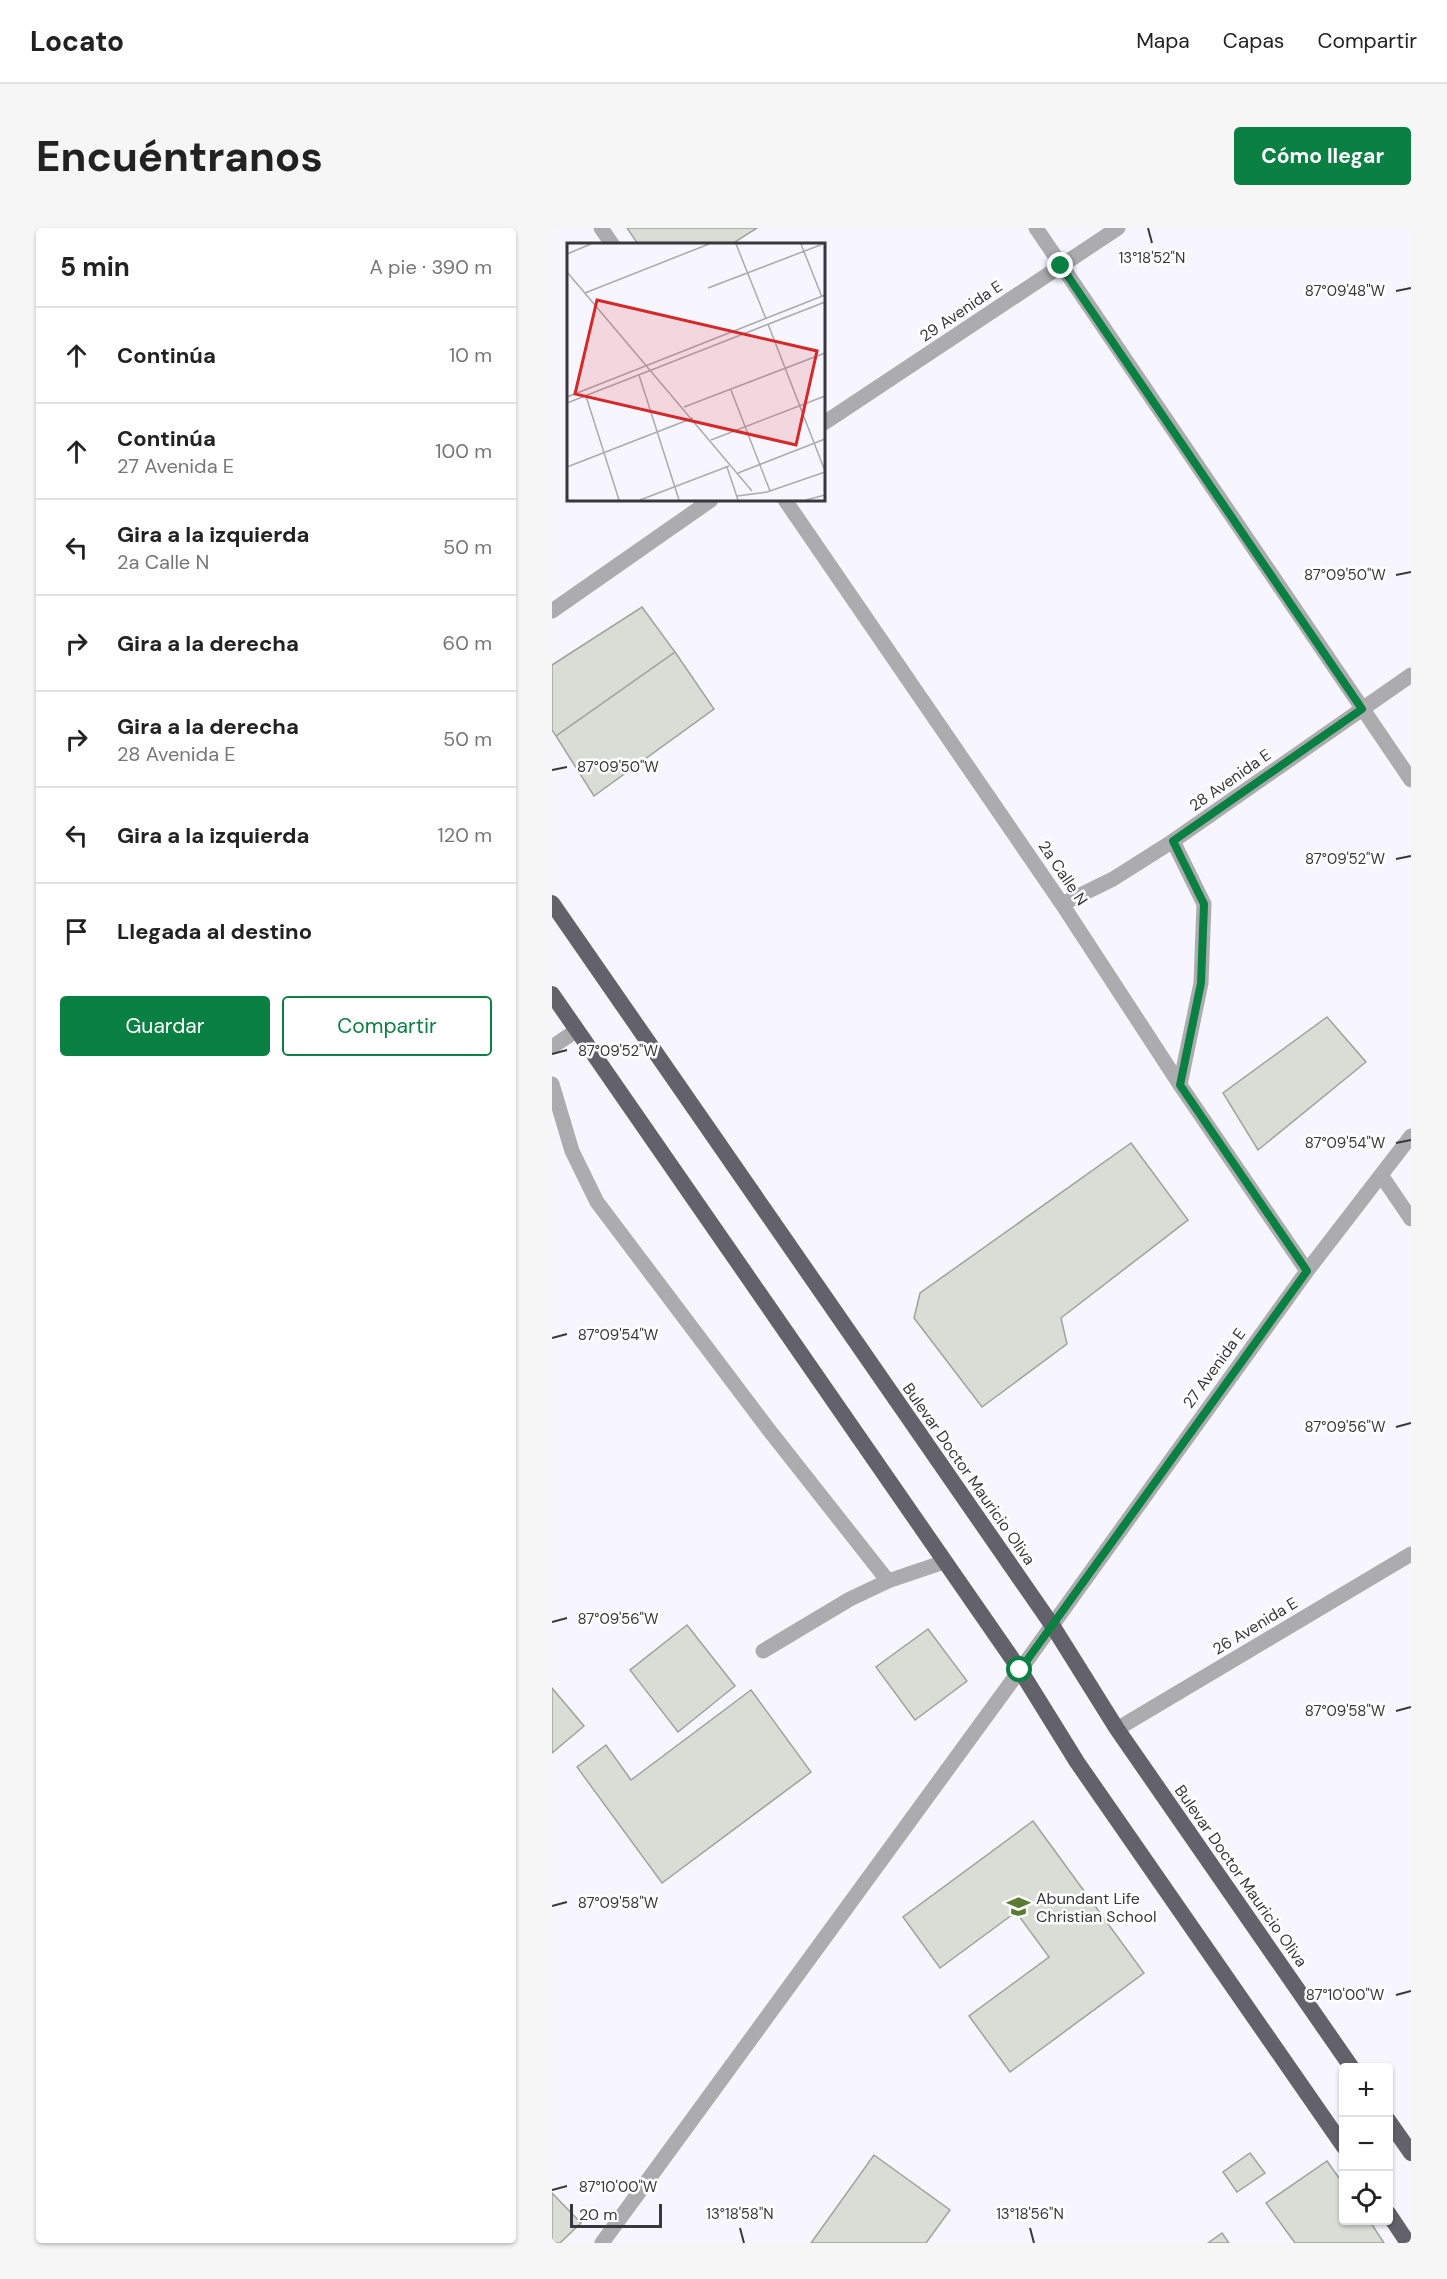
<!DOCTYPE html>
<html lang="es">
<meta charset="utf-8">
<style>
:root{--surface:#fff;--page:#f6f6f6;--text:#222;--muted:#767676;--line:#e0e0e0;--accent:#0b8043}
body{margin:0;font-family:"DM Sans",sans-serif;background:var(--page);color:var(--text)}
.controls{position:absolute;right:18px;bottom:18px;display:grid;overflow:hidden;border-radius:6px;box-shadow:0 2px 4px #0004}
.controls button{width:54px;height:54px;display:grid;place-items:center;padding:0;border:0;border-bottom:2px solid var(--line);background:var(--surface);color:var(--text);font:30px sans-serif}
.scale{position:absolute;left:18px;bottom:15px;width:92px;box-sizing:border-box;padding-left:6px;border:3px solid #38373b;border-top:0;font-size:16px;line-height:21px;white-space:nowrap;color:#38373b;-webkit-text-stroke:4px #fff;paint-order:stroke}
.stop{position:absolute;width:18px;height:18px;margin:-14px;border:4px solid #0b8043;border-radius:50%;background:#fff}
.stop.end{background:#0b8043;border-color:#fff;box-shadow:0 2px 6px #0008}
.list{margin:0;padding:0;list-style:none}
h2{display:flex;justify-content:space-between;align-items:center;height:78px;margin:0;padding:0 24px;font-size:26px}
h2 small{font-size:20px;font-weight:400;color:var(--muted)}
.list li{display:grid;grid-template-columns:39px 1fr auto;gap:18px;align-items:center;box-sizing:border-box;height:96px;padding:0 24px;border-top:2px solid var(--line)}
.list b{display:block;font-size:22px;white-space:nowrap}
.list p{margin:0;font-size:20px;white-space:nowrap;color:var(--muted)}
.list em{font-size:20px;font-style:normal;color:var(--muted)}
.actions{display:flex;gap:12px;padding:18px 24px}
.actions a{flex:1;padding:14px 0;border:2px solid var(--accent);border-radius:6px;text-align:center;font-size:21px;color:var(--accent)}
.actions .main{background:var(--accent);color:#fff}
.icon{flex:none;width:33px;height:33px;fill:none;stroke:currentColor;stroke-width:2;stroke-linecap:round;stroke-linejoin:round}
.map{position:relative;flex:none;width:859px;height:2015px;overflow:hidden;border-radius:6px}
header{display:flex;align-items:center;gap:36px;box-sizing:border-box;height:84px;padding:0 30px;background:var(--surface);border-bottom:2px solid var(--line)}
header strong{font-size:28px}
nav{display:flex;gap:33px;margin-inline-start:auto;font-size:21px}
.intro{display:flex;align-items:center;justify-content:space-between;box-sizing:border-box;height:144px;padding:0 36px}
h1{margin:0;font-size:42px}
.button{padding:15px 27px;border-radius:6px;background:var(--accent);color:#fff;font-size:21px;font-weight:700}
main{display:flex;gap:36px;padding:0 36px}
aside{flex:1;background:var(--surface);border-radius:6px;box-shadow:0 2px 4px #0004}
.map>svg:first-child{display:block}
.building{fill:#d9ddd5;stroke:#9fa39b;stroke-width:1.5}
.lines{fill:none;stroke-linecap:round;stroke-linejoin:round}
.service{stroke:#acacaf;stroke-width:15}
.pedestrian{stroke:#acacaf;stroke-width:15}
.minor{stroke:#acacaf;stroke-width:15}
.trunk{stroke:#63626a;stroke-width:16}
.route{stroke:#0b8043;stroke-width:8}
.ticks{fill:none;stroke:#38373b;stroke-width:2}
.labels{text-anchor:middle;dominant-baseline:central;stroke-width:5;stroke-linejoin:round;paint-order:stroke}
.street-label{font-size:16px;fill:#38373b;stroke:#fff}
.poi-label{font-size:16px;fill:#38373b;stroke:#fff;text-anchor:start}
.inset-road{fill:none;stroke:#abaab1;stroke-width:1.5}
.view{fill:#d62828;fill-opacity:0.15;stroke:#d62828;stroke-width:3}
.inset-edge{fill:none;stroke:#38373b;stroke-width:3}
.ticks-label{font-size:15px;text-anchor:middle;fill:#38373b;stroke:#fff;stroke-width:5;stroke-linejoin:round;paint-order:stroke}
</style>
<header>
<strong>Locato</strong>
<nav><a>Mapa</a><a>Capas</a><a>Compartir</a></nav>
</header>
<div class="intro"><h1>Encuéntranos</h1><a class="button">Cómo llegar</a></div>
<main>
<aside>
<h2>5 min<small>A pie · 390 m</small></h2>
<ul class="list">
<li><svg class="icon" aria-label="ahead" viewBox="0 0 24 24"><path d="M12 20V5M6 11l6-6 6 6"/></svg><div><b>Continúa</b></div><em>10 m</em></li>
<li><svg class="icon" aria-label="ahead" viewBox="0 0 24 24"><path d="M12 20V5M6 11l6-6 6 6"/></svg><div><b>Continúa</b><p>27 Avenida E</p></div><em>100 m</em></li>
<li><svg class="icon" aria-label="left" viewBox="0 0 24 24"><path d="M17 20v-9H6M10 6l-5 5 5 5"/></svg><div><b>Gira a la izquierda</b><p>2a Calle N</p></div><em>50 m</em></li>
<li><svg class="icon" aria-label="right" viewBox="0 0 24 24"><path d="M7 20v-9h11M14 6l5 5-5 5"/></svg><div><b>Gira a la derecha</b></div><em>60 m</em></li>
<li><svg class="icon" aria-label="right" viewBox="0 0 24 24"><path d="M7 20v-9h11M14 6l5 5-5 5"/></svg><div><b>Gira a la derecha</b><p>28 Avenida E</p></div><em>50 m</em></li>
<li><svg class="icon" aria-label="left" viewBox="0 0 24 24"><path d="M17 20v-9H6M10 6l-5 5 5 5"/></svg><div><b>Gira a la izquierda</b></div><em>120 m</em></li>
<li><svg class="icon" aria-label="arrive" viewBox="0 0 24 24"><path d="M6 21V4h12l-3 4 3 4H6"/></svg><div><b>Llegada al destino</b></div></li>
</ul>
<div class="actions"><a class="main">Guardar</a><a>Compartir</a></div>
</aside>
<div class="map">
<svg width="859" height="2015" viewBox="0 0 859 2015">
<rect width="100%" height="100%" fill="#f7f6ff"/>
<path class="building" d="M75,0H205L180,16H86Z
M90,379L123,424L4,508L0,502V437Z
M123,424L162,481L42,568L4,508Z
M775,789L814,834L706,922L671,865Z
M579,915L636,992L509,1090L515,1116L430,1179L362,1090L368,1065Z
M135,1397L183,1458L126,1504L78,1442Z
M376,1401L415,1453L363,1492L324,1439Z
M0,1460L32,1498L0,1525Z
M199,1462L259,1544L110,1655L25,1539L54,1517L79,1552Z
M481,1593L592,1745L458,1844L417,1788L497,1729L464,1684L388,1740L351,1689Z
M698,1925L713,1945L685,1964L671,1944Z
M322,1927L398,1982L374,2015H259Z
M775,1933L792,1957V1992H817L832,2015H743L714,1975Z
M0,1965L29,1995L8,2015H0Z
M670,2005L677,2015H656Z"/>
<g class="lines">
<path class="service" d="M0,819L25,802
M0,856L20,923L45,974L217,1202L336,1353L392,1334
M211,1423L298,1371L336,1353"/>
<path class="pedestrian" d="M621,613L652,676L649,755L628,857"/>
<path class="minor" d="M49,0L60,16
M484,0L859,552
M272,195L566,0
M233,272L510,676L628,857L755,1043
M0,383L159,272
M510,676L561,651L621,613L859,447
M829,947L859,991
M565,1501L859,1326
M50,2015L468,1442L755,1043L859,908"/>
<path class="trunk" d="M0,675L500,1397L565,1501L800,1840
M0,766L468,1442L525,1534L792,1919
M836,1892L859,1925
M836,1985L856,2015"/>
</g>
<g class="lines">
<path class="route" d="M468,1442L755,1043L628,857L649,755L652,676L621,613L810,481L509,38"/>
</g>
<path class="ticks" d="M596,0L600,15M844,63L859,60M844,347L859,344M0,542L15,539M844,631L859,628M0,826L15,822M844,915L859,912M0,1110L15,1106M844,1199L859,1195M0,1394L15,1390M844,1483L859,1479M0,1678L15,1674M844,1767L859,1763M0,1962L15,1958M188,2000L192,2015M478,2000L482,2015"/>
<defs>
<symbol id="school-bare" viewBox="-9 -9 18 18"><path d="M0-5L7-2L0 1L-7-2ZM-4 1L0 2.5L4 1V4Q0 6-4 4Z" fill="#5d7b30" stroke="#fff" stroke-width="2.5" paint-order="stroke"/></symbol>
</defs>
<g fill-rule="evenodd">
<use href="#school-bare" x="450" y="1662" width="33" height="33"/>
</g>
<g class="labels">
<g class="street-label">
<text transform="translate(409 83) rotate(-34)">29 Avenida E</text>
<text transform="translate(678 552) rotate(-35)">28 Avenida E</text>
<text transform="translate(511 645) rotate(56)">2a Calle N</text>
<text transform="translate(662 1140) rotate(-54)">27 Avenida E</text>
<text transform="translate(417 1246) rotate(55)">Bulevar Doctor Mauricio Oliva</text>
<text transform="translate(703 1398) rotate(-31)">26 Avenida E</text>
<text transform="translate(689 1648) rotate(55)">Bulevar Doctor Mauricio Oliva</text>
</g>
<g class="poi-label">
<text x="484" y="1670">Abundant Life<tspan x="484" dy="18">Christian School</tspan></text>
</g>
</g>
<g transform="translate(15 15)">
<rect width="258" height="258" fill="#f7f6ff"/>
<path class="inset-road" d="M169,1L199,76M234,1L255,54M0,11L24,1M0,29L185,248M141,45L256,1M18,50L142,1M201,81L258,228M72,132L112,257M164,147L203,248M19,153L52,257M0,154L258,52M0,160L258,59M117,164L258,110M144,197L258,153M0,224L126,175M160,224L171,257M171,230L258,196M170,253L200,249L258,229M73,257L162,223M239,257L258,252"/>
<path class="view" d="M30,57L250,108L229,202L8,151Z"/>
<rect width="258" height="258" class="inset-edge"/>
</g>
<g class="ticks-label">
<text x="600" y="35">13°18'52"N</text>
<text x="793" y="68">87°09'48"W</text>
<text x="793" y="352">87°09'50"W</text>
<text x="66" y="544">87°09'50"W</text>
<text x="793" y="636">87°09'52"W</text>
<text x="66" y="828">87°09'52"W</text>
<text x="793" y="920">87°09'54"W</text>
<text x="66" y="1112">87°09'54"W</text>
<text x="793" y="1204">87°09'56"W</text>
<text x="66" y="1396">87°09'56"W</text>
<text x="793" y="1488">87°09'58"W</text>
<text x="66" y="1680">87°09'58"W</text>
<text x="793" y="1772">87°10'00"W</text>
<text x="66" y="1964">87°10'00"W</text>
<text x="188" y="1991">13°18'58"N</text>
<text x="478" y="1991">13°18'56"N</text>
</g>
</svg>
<div class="controls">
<button>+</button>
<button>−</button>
<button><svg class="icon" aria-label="locate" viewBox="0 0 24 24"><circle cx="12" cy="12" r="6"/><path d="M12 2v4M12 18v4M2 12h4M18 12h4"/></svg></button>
</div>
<div class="scale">20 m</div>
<div class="stop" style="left:468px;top:1442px"></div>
<div class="stop end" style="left:509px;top:38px"></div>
</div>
</main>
